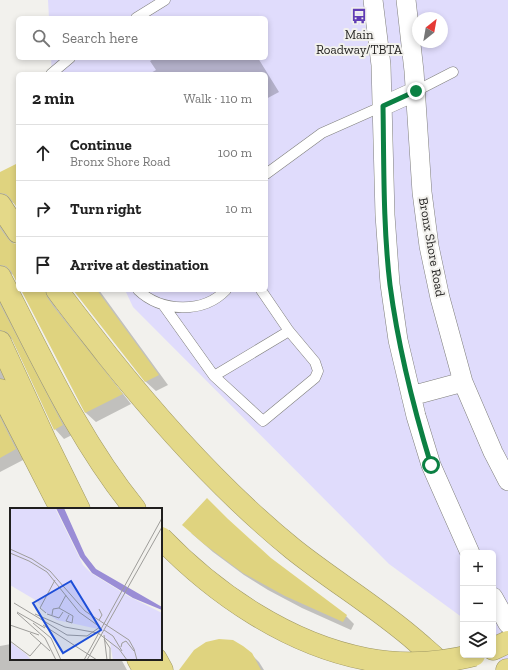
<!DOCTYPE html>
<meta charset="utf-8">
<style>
:root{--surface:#fff;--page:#f2f2f2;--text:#222;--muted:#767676;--line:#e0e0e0}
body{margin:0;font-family:"Zilla Slab",serif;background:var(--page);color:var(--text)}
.controls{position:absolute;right:12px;bottom:12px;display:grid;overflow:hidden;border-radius:6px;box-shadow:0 2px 6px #0003}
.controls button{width:36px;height:36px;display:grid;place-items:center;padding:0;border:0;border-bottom:1px solid var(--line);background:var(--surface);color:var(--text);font:20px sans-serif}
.compass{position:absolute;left:412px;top:12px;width:36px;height:36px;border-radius:50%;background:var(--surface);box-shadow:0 2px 6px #0003;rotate:31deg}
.stop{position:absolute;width:12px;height:12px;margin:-9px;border:3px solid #0b8043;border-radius:50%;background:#fff}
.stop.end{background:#0b8043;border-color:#fff;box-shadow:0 1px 4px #0008}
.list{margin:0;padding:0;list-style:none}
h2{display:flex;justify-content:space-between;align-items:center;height:52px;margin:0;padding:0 16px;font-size:17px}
h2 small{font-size:13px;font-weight:400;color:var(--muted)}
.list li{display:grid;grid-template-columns:26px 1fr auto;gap:12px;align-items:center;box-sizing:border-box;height:56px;padding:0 16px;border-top:1px solid var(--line)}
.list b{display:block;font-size:15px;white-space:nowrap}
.list p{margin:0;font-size:13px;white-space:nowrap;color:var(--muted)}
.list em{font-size:13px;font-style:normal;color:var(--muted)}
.icon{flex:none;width:22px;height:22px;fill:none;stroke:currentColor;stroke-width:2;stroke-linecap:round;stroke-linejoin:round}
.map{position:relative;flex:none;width:508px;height:670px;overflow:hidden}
.search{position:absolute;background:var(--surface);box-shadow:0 2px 6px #0003;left:16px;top:16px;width:252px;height:44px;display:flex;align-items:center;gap:10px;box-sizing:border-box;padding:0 14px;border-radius:6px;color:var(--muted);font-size:15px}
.panel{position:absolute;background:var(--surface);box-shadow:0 2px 6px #0003;left:16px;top:72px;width:252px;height:220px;border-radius:6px}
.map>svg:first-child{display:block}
.green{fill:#e0dcfc;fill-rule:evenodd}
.shadow{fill:#0003}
.building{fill:#dfd37f}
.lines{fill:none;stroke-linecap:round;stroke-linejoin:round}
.service-casing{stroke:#7f7f7b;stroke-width:11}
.minor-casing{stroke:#7f7f7b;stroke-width:20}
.motorway-casing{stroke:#9f9864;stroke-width:23}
.service{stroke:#fff;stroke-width:10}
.minor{stroke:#fff;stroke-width:19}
.motorway{stroke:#e4d989;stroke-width:22}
.motorway-bridge-casing{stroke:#9f9864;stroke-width:23;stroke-linecap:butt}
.motorway-bridge{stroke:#e4d989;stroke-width:22}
.route{stroke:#0b8043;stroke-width:5}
.labels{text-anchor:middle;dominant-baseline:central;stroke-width:4;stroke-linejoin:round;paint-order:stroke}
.poi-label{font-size:13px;fill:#201f1e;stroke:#f2f1ed}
.street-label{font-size:13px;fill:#201f1e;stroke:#f2f1ed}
.inset-road{fill:none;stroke:#9e9d9a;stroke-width:1}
.view{fill:#1d4ed8;fill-opacity:0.15;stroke:#1d4ed8;stroke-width:2}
.inset-edge{fill:none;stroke:#201f1e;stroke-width:2}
</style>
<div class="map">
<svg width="508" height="670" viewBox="0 0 508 670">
<rect width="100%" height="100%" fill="#f2f1ed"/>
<path class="green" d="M48,0H508V670H501L495,641L493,640V553H463V618L389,564L133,307L125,290H266V74H52L51,58H266V18H49ZM418,18H442V42H418Z"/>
<path class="shadow" d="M155,58H258L279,92L266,99V74H149L156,70L150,61Z
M18,164V208L15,203L9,202L0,207V173Z
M0,224L14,244L18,245V283L14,275L11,274L4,275L0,279Z
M22,290H59L54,302L56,308L131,404L96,422L86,413Z
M74,290H99L168,385L156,391L146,382Z
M0,297L72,435L64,439L55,429L12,339L4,340L0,344Z
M0,362L12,388L0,392Z
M0,410L25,459L0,472Z
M191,533L271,559L346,616L354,624L351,630L302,608L268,590L244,575L213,552Z
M11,644V659H121L127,670H0V646Z
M251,654L259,662L264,670H184Z"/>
<path class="building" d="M18,163V209L10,198L6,194L0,193V172Z
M0,228L8,239L12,243L18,244V285L11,271L6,266L0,265Z
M21,290H45L47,297L53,306L123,394L85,413Z
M73,290H97L159,375L145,382Z
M0,304L63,425L54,430L11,337L7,332L0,330Z
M0,417L16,449L0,458Z
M207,498L228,519L271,558L347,615L343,622L285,596L243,573L204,544L182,525Z
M219,639L233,640L243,646L252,653L261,670H179L194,650L206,642Z"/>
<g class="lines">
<defs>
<path id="service" d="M136,18L165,0
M51,74L70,58
M416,91L453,72
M266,174L322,133L383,106
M138,290C161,312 203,314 226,290
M261,290L289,331L315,362L318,371L315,378L263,421L214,376L289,331
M164,306L214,376"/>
<path id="minor" d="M373,0L381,65L385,215L390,284L398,340L416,416L431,465L470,553
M406,0L414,71L422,192L429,246L440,298L463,382L493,452L508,481
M383,106L416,91
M411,396L463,382
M493,597L508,624"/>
<path id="motorway" d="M0,205L18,232
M0,277C41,356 78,439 135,509
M57,290C73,312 90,333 107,355C162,424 224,493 293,549C333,581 377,607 416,641C426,650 438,659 447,670
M0,342L45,440L79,509
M0,390L61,509
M493,649L508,642
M138,659L144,670
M156,659L162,670
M507,670H508"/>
</defs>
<use href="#service" class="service-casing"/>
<use href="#minor" class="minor-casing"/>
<use href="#motorway" class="motorway-casing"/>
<use href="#service" class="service"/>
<use href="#minor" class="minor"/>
<use href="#motorway" class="motorway"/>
<defs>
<path id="motorway-bridge" d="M161,538C215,594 288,644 366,659C402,666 439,664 474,655"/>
</defs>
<use href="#motorway-bridge" class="motorway-bridge-casing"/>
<use href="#motorway-bridge" class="motorway-bridge"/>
</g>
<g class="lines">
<path class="route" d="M416,91L383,106C384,165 383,226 390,285C398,346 413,406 431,465"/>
</g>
<defs>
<symbol id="bus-bare" viewBox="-9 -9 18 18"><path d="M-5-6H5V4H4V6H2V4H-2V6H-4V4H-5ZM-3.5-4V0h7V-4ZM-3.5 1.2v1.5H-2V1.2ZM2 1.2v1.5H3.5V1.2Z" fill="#613db5" stroke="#f2f1ed" stroke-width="2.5" paint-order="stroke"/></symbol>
</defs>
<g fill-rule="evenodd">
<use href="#bus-bare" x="348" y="5" width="22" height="22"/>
</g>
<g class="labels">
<g class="poi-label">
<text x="359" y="34">Main<tspan x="359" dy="15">Roadway/TBTA</tspan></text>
</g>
<g class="street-label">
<text transform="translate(432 247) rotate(80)">Bronx Shore Road</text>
</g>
</g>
<g transform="translate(10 508)">
<rect width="152" height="152" fill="#f2f1ed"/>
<path d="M0,0H45L73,57L81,65L118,88L152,105V152H103L100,135L88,121L47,112L34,103L27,93L0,77ZM0,134L16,146L21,152H0Z" fill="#e0dcfc"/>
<path d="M46,0H54L75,47L86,61L152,99V102L123,90L82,65L70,49Z" fill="#9a8dd6"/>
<path class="inset-road" d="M0,41L22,51L40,63L75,103L119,132L124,141L127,152M0,45L19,53L37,64L69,104L90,119M4,95L57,127L77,128L90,119M49,100L63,108L62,115L56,113L59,107M49,100L56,87M89,101L92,107L89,112M7,104L35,120M7,105L35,130L46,152M36,105L30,100L45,72M25,106L55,119L88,125L109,141L117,152M37,106L49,110L53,104M42,107L43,101L49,100M23,115L41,130L51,152M0,117L29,127M33,117L87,152M94,122L103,128L112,143M20,125L40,143M94,127L97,152M94,131L100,140V152M0,133L20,148L31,135M111,139L112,135L116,133L124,143M74,152L152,10M77,152L152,19"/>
<path class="view" d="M61,73L91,122L53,145L23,95Z"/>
<rect width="152" height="152" class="inset-edge"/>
</g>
</svg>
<div class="controls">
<button>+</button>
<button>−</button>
<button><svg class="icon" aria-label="layers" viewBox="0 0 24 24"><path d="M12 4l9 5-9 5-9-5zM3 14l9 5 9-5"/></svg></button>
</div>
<svg class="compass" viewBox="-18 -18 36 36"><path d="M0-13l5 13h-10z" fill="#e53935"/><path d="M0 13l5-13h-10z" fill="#767676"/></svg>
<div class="stop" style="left:431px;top:465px"></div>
<div class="stop end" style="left:416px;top:91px"></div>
<div class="search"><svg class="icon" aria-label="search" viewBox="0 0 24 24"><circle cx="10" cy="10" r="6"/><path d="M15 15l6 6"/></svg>Search here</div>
<section class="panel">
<h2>2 min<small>Walk · 110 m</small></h2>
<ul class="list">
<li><svg class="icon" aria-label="ahead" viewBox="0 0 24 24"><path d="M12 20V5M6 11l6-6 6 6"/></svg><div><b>Continue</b><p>Bronx Shore Road</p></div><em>100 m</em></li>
<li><svg class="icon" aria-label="right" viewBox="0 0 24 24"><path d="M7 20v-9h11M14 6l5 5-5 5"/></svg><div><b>Turn right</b></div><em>10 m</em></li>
<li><svg class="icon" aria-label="arrive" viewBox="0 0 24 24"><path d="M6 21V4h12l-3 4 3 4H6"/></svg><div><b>Arrive at destination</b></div></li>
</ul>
</section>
</div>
